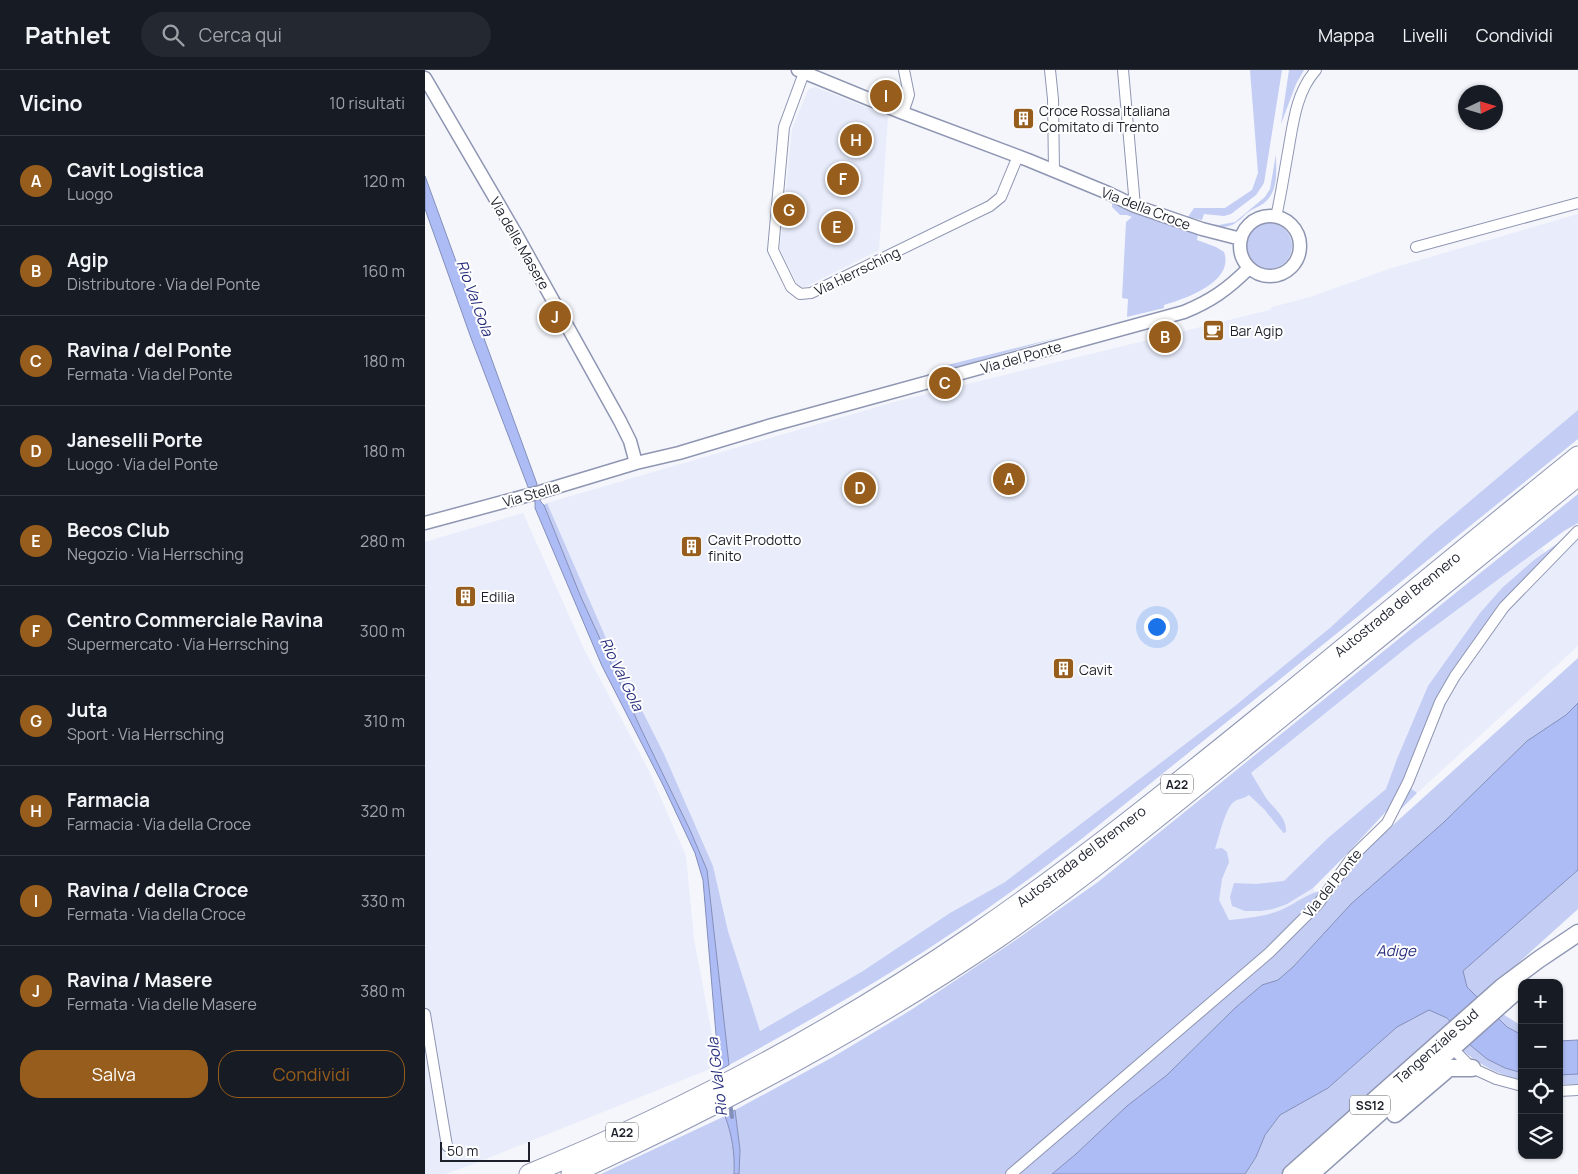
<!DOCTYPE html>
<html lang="it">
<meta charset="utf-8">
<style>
:root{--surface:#171b24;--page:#242831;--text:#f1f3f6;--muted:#9ea1a6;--line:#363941;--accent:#975d1c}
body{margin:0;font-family:Manrope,sans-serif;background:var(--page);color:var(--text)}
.controls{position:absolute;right:15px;bottom:15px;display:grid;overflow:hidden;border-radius:10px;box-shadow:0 1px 4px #0004}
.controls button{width:45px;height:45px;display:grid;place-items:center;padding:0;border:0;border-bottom:1px solid var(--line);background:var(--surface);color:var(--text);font:25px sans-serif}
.compass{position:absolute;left:1033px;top:15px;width:45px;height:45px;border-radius:50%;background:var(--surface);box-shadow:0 1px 4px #0004;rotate:86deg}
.scale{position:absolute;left:15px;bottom:12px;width:90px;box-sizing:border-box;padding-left:5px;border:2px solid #1e212c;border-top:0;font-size:14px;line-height:18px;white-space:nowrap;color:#1e212c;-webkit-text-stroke:4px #fff;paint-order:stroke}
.you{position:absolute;left:731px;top:556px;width:18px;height:18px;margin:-12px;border:4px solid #fff;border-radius:50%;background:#1a73e8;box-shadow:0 0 0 8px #1a73e833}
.badge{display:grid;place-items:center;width:32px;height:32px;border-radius:50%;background:var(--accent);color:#fff;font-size:16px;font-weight:700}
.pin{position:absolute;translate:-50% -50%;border:2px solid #fff;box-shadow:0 1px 5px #0006}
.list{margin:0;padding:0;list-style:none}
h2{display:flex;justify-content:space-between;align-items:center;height:65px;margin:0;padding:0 20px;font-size:21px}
h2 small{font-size:16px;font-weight:400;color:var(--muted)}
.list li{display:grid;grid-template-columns:32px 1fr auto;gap:15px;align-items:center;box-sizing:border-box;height:90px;padding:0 20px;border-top:1px solid var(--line)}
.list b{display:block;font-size:19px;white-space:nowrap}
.list p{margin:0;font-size:16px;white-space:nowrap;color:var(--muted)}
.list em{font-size:16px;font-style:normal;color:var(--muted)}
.actions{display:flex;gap:10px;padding:15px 20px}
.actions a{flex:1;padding:11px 0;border:1px solid var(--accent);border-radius:20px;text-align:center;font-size:18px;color:var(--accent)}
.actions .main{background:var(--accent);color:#fff}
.icon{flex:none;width:28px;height:28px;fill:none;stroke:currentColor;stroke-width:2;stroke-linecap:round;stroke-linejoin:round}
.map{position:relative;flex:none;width:1153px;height:1104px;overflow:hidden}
header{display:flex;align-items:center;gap:30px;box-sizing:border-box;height:70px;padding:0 25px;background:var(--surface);border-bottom:1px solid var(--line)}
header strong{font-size:24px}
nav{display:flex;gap:28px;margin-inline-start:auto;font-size:18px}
.search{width:350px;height:45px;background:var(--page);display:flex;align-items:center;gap:12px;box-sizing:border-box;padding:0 18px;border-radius:28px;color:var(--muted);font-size:19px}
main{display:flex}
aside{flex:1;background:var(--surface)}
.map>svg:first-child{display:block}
.built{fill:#e8ecfb}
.green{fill:#c4cdf3}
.water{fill:#aebcf5;stroke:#838eb9}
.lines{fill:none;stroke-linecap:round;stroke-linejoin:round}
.stream{stroke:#838eb9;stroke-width:4}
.minor-casing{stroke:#8f96b2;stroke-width:12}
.tertiary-casing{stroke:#8f96b2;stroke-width:15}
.trunk-casing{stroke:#8f96b2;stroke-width:19}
.motorway-casing{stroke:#8f96b2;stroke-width:21}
.minor{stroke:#fff;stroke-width:10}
.tertiary{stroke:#fff;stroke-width:12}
.trunk{stroke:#fff;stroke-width:16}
.motorway{stroke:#fff;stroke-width:19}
.labels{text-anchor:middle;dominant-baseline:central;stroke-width:4;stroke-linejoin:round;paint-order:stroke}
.shield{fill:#fff;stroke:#62646b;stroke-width:1}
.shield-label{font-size:12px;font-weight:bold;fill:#1e212c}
.poi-label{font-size:14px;fill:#1e212c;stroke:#fff;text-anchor:start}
.street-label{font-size:14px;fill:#1e212c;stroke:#fff}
.water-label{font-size:15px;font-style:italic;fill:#282f7e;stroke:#fff}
</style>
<header>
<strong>Pathlet</strong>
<div class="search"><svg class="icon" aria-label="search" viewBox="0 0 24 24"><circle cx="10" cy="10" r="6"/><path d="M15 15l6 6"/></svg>Cerca qui</div>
<nav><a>Mappa</a><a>Livelli</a><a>Condividi</a></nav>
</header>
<main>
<aside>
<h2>Vicino<small>10 risultati</small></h2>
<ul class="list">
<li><span class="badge">A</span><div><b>Cavit Logistica</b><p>Luogo</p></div><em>120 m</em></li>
<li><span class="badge">B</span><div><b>Agip</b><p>Distributore · Via del Ponte</p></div><em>160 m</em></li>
<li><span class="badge">C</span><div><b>Ravina / del Ponte</b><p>Fermata · Via del Ponte</p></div><em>180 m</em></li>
<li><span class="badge">D</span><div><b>Janeselli Porte</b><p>Luogo · Via del Ponte</p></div><em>180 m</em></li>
<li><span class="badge">E</span><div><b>Becos Club</b><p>Negozio · Via Herrsching</p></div><em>280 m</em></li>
<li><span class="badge">F</span><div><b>Centro Commerciale Ravina</b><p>Supermercato · Via Herrsching</p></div><em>300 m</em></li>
<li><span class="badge">G</span><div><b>Juta</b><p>Sport · Via Herrsching</p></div><em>310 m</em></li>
<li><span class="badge">H</span><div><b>Farmacia</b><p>Farmacia · Via della Croce</p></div><em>320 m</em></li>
<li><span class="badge">I</span><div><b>Ravina / della Croce</b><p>Fermata · Via della Croce</p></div><em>330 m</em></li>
<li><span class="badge">J</span><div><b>Ravina / Masere</b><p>Fermata · Via delle Masere</p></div><em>380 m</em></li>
</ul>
<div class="actions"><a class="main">Salva</a><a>Condividi</a></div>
</aside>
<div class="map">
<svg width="1153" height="1104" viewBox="0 0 1153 1104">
<rect width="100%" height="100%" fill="#f4f6fc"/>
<path class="built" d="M390,17L463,46L454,180L380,217H375L372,214L355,179L367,59L383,20Z
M1153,144V340L1006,464L906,557L810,636L580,812L525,843L438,901L334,961L303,861L288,796L239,684L184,575L122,433L469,332L845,240L847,237L885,227L964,199Z
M98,443L159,579L224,701L261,786L269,869L287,965L285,999L43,1096L20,1104H0V472Z
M1153,466V576L992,723L985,718L1017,633L1070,556L1112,507Z
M1117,478L1123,486L1037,589L967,735L888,818L895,829L843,882L585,879L819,709L990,571Z"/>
<path class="green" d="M825,0H857L839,113L831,125L806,144L799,146L779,144L777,150L763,147L769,138H800L827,120L833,103Z
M864,0H879L871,14L856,54Z
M851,84C851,101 854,121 839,133C834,137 827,139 822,143C819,145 817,149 813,151C804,159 794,157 783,156L785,154L794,155L810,152L840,127L845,119Z
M687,133L747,156L773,164L772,170L791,177L799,182C810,212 760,229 739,235V238L702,247L703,229L697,228L701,152L707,147L702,145H695L687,137Z
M821 176a23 23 0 1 1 46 0a23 23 0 1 1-46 0Z
M635,267L515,302L510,298Z
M1153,340V369L659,767C618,799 576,830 533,859C459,909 382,952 304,995L282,800L265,760L216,659L155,525L119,435L122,433L184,575L239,684L288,796L303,861L335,961L438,901L525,843L580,812L810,636L906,557L1006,464Z
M1153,424V453L1139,461L990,571L826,703C831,711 836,720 841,728C849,739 862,747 861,762L859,763L856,760L839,739L824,725C820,728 813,729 810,731C800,737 794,768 790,779L797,778L802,782L804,792L797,809L794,830L804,850C822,848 839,847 856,840C870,834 884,822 899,820L900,821L843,882L581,1104H314L315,1080L310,1040L408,987L486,940L582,876L673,812Z
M1143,466L1037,589L967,735L918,788L888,818L862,834L848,839L835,841H820L807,836L805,827L809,813L831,814L859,811L903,768L961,719L972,689L1003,616L1055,543L1077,518L1109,490Z
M1153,588V633L1141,645L1102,671L1018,753L926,834L868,897L853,910L837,915L810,938L742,1005L702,1036L651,1084L627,1104H594L831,900L879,856L897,838L937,783Z
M985,718L992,723L977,738L974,737Z
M1153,800V839L1059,924L1052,928L1042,917L1038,901Z
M1004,939L1021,948L1026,952L1019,960L857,1104H820L831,1087L840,1065L855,1045L903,1018L972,957Z
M1076,943L1097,956V965L1082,957L1073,947Z
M1044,974C1060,987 1076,999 1097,1003V1010C1073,1005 1055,995 1036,979Z
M1153,1004V1015L1134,1014V1005Z
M300,1046C307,1065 310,1083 309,1104H176Z"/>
<path class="water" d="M0,106L112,414C110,419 114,432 119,435L155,525L216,659L265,760L282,800L304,995L294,1000L278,810L270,783L238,715L177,596L110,438C111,432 108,421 103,417L46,268L0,139Z
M1153,633V800L1038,901L1042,917L1082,957L1097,965V1003L1080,998L1062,989L1044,974L1022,948L1004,940L972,957L903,1018L855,1045L840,1065L831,1087L820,1104H627L651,1084L702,1036L742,1005L810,938L837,915L853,910L868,897L926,834L1018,753L1102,671L1141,645Z
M1153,970V1004L1134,1005V971Z
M310,1040L315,1080L314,1104H309C310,1083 307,1065 300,1046Z"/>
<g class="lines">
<path class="stream" d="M305,1032L307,1047"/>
<defs>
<path id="minor" d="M380,0L359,57L348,180L366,217L375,224L386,223L565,136L576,127L593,86
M625,0L628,29L629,101
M698,0L710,136
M478,43L484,25L479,0
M851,147C856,125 859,104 863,82C868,54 871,22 891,0
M991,177L1153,133
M0,944L22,1076
M1027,978L1047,998L1071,1009L1097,1016
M1134,1021L1153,1020
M586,1104L844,883L893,834L928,786L962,753L983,712L1015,632L1030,606L1079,537L1153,461"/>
<path id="tertiary" d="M373,0L478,43L603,90L683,123L710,136L777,159L816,169
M0,8L91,164L195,351L205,371L211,393
M815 176a30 30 0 1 1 60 0a30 30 0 1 1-60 0Z
M0,453L115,422L211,393L254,383L347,355L759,242C786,231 803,219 824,198"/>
<path id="trunk" d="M970,1044L1024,998H1047
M866,1104L1077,917L1113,890L1153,863
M886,1104L1097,916"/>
<path id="motorway" d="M104,1104C259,1041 411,959 550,864C652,794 749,716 845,638C948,554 1050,469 1153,386
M146,1104C294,1036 438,960 573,868C659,808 741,741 822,675C933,586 1042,495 1153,406"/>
</defs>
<use href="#minor" class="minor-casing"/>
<use href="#tertiary" class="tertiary-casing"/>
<use href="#trunk" class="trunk-casing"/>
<use href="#motorway" class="motorway-casing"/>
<use href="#minor" class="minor"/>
<use href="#tertiary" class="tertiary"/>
<use href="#trunk" class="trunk"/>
<use href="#motorway" class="motorway"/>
</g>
<defs>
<symbol id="building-square" viewBox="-11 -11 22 22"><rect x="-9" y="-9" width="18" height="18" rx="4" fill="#975d1c" stroke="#fff"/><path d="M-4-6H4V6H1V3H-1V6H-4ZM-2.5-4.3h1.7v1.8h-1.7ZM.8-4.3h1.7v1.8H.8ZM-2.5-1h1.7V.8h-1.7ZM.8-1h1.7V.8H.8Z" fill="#fff"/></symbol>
<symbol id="cafe-square" viewBox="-11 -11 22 22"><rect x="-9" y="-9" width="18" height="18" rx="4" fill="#975d1c" stroke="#fff"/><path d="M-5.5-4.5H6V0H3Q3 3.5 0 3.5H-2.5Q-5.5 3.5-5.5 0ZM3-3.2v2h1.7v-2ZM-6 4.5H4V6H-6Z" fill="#fff"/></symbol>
</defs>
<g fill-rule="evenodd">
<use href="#building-square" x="586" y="36" width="25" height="25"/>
<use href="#cafe-square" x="776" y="248" width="25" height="25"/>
<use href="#building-square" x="254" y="464" width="25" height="25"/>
<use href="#building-square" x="28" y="514" width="25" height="25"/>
<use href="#building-square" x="626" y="586" width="25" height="25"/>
</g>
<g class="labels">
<g class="shield">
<rect x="736" y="704.5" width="32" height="19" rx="4"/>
<rect x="925" y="1025.5" width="40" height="19" rx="4"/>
<rect x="181" y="1052.5" width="32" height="19" rx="4"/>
</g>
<g class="shield-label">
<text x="752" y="714">A22</text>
<text x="945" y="1035">SS12</text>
<text x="197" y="1062">A22</text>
</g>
<g class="poi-label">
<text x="614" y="40">Croce Rossa Italiana<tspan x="614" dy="16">Comitato di Trento</tspan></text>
<text x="805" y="260">Bar Agip</text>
<text x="283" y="469">Cavit Prodotto<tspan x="283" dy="16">finito</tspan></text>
<text x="56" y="526">Edilia</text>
<text x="654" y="599">Cavit</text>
</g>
<g class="street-label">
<text transform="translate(721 138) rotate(21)">Via della Croce</text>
<text transform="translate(95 173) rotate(60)">Via delle Masere</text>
<text transform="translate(432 201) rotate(-26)">Via Herrsching</text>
<text transform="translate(596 287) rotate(-16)">Via del Ponte</text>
<text transform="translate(106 424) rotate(-16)">Via Stella</text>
<text transform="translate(972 534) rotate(-39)">Autostrada del Brennero</text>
<text transform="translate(656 786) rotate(-37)">Autostrada del Brennero</text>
<text transform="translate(907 813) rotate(-51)">Via del Ponte</text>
<text transform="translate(1011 976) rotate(-41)">Tangenziale Sud</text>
</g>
<g class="water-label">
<text transform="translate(50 228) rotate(70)">Rio Val Gola</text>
<text transform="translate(197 604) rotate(64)">Rio Val Gola</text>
<text x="971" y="880">Adige</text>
<text transform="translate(292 1007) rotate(-97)">Rio Val Gola</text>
</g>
</g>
</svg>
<div class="controls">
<button>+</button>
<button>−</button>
<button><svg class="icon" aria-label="locate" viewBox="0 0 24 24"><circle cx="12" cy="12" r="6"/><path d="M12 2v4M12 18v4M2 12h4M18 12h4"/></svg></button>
<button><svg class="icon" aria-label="layers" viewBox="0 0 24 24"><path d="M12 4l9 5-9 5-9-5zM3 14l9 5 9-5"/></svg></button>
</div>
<svg class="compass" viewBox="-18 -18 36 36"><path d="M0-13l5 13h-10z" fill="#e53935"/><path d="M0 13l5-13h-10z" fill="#9ea1a6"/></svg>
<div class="scale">50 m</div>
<div class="you"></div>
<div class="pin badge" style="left:584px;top:409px">A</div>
<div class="pin badge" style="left:740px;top:267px">B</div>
<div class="pin badge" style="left:520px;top:313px">C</div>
<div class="pin badge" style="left:435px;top:418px">D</div>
<div class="pin badge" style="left:412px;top:157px">E</div>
<div class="pin badge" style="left:418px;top:109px">F</div>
<div class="pin badge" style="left:364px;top:140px">G</div>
<div class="pin badge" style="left:431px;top:70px">H</div>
<div class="pin badge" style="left:461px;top:26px">I</div>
<div class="pin badge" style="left:130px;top:247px">J</div>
</div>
</main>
